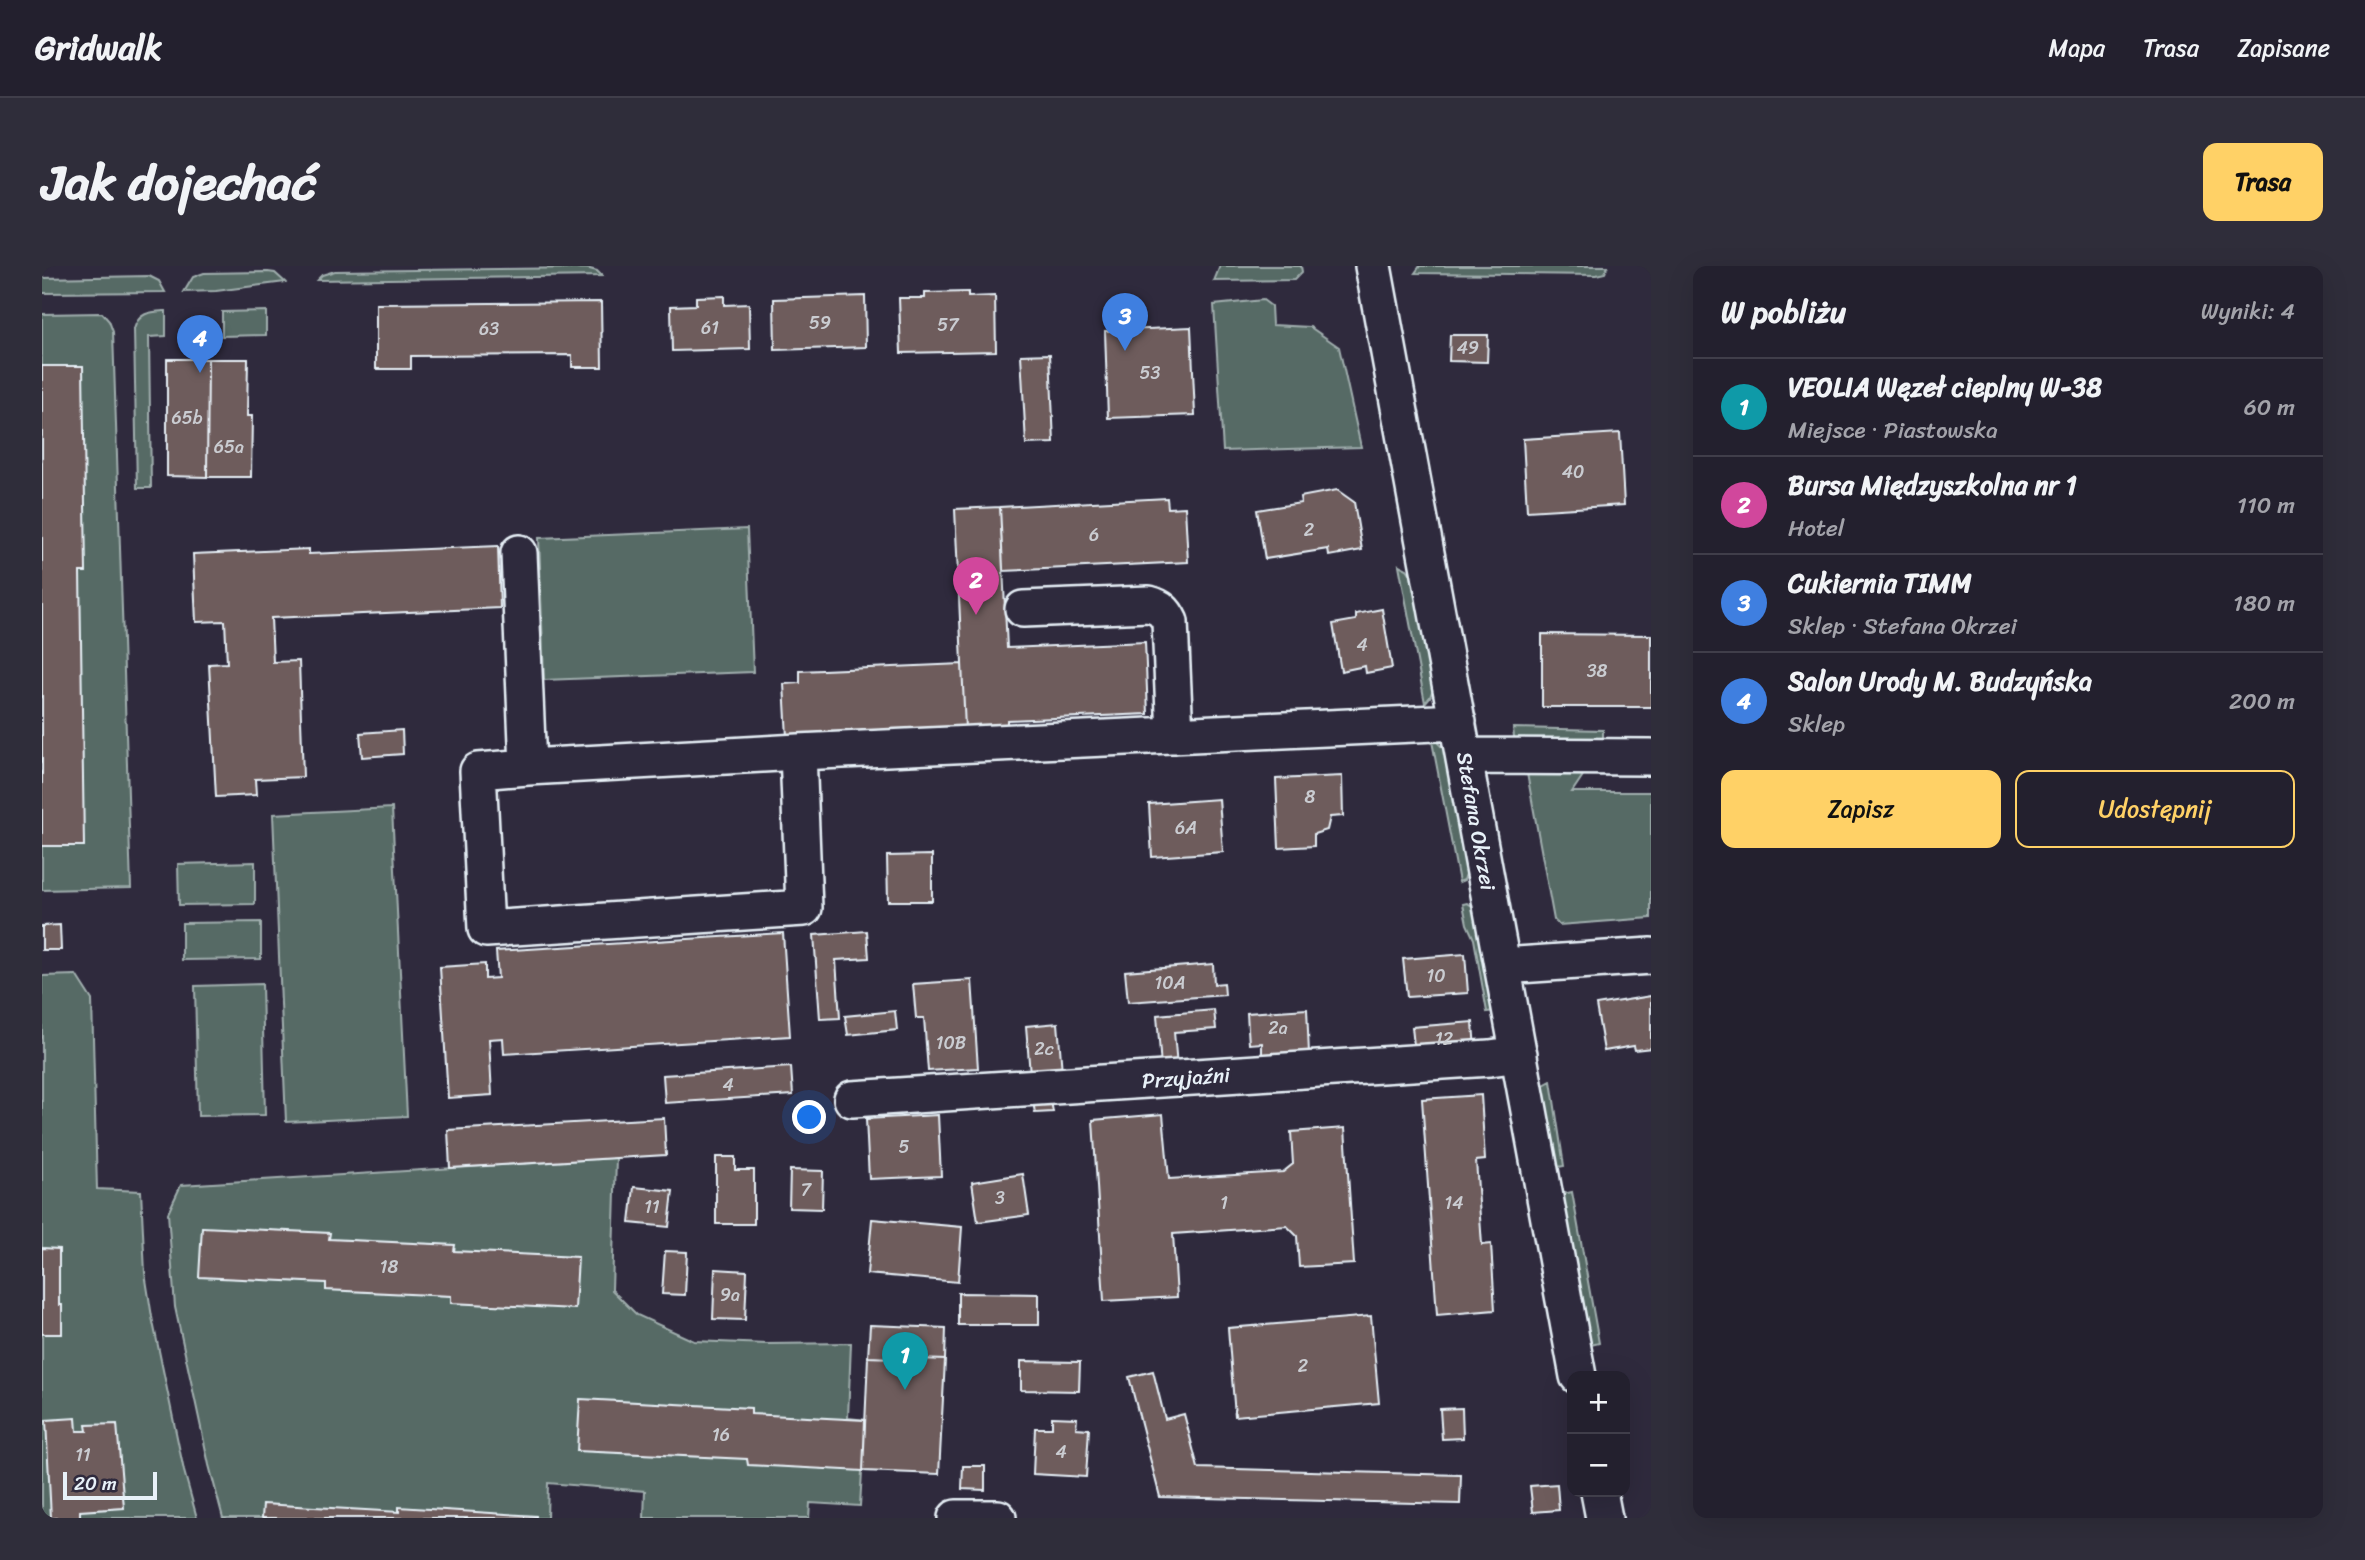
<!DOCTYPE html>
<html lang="pl">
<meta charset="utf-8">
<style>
:root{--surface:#23202e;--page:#2f2d3a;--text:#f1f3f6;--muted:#a3a3aa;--line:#403e4a;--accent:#ffd166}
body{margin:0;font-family:Sriracha,sans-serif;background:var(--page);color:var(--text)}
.controls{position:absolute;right:21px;bottom:21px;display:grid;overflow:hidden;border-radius:14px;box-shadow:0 7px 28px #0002}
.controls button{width:63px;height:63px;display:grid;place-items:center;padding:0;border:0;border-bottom:2px solid var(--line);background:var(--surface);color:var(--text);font:35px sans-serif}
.scale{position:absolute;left:21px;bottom:18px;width:94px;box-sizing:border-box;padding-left:7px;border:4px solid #e8f1f8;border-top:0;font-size:19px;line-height:24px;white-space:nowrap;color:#e8f1f8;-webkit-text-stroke:5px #2f2a3d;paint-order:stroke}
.you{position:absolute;left:768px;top:852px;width:24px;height:24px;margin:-18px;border:5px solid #fff;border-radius:50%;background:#1a73e8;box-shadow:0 0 0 10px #1a73e833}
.badge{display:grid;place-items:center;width:46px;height:46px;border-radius:50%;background:var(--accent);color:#fff;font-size:23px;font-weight:700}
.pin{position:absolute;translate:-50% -58px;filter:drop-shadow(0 2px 4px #0008)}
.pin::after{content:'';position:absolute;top:37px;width:24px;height:21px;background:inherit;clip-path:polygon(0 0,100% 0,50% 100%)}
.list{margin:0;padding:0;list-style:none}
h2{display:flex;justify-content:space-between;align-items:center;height:91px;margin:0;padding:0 28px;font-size:30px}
h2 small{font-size:23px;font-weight:400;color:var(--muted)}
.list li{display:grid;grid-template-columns:46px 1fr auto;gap:21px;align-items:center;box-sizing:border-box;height:98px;padding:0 28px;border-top:2px solid var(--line)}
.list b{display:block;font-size:26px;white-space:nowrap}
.list p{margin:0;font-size:23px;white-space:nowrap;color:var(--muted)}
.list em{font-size:23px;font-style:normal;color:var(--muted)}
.actions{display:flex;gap:14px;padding:21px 28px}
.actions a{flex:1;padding:16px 0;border:2px solid var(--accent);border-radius:14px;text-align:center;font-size:24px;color:var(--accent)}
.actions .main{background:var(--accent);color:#111}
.map{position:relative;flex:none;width:1609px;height:1252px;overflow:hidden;border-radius:14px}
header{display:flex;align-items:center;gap:42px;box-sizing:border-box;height:98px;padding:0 35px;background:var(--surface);border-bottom:2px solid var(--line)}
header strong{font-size:33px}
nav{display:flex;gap:38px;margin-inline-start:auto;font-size:24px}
.intro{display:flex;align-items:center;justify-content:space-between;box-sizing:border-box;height:168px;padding:0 42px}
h1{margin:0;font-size:49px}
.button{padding:18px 32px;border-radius:14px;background:var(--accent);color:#111;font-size:24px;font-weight:700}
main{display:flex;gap:42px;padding:0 42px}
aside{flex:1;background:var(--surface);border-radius:14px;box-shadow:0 7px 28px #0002}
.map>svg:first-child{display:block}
.green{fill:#576b65;stroke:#a0aeae;stroke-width:2}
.building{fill:#6e5b5b;stroke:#e8f1f8;stroke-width:2}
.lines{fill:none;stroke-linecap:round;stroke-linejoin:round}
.minor-casing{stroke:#e8f1f8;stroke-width:40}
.minor{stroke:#2f2a3d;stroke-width:35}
.labels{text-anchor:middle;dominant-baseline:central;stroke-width:6;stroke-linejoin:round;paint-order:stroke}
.number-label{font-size:18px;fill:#caccd1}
.street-label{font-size:21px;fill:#e8f1f8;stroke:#2f2a3d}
</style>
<header>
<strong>Gridwalk</strong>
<nav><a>Mapa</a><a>Trasa</a><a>Zapisane</a></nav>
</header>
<div class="intro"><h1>Jak dojechać</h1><a class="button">Trasa</a></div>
<main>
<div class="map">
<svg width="1609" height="1252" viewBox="0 0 1609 1252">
<rect width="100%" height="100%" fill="#2f2a3d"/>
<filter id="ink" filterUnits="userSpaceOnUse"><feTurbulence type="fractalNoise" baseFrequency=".0143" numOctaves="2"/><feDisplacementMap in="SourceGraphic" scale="14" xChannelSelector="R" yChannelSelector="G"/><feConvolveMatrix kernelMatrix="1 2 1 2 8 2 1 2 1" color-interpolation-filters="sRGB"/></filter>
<g filter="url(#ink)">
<path class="green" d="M1178,0H1259L1260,6L1252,14L1172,15Z
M1378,0H1566L1563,7L1554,9L1373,7Z
M544,2L555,5L560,10L275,14L280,9L293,5Z
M226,6L233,7L243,16L174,25L142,26L151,11L162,7Z
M107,10L117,15L123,26L0,27V12Z
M1221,34L1229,40L1230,59L1268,61L1297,81L1319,181L1181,185L1172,39Z
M124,45V70L107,71L109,222H95L92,63C97,46 108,46 124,45Z
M224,45V69L180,70V46Z
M60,47L67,55L71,66L89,622L0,624V48Z
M705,263L711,406L502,414L497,272Z
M1357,299L1365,303L1370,310L1391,423L1388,431L1383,437Z
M1471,462L1561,464V481L1473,480Z
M1389,470L1402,483L1425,605L1422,614L1417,616Z
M1484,502H1546L1530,526H1609V652L1517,659L1512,654Z
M350,542L365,850L244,856L231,548Z
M213,596V638L137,639L136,598Z
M1425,637L1432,641L1452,745L1445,746L1432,673L1425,658L1421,638Z
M219,656V693L140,694V657Z
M34,709L50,734L55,923L99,925L103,1007L110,1051L142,1205L155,1252H0V710Z
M220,718L223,849L156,850L153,720Z
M1509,815L1522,900L1516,901L1500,820Z
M574,892L570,1024L595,1049L652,1075L725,1078L809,1077L806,1152L823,1154L818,1240L768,1237L767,1252H602L603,1225L506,1217L505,1252H181L167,1199L133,1041L126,947L139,919Z
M1530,926L1557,1077L1549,1079L1521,928Z"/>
<path class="building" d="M926,26V31L953,30L954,85L859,87L857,32H883V27Z
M682,30V39L707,38L708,83L630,85L629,40L654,39V31Z
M823,30L824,81L733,84L732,33Z
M559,36L560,101H530V89L369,90V103H334V38Z
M1149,61L1153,149L1066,152L1063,65Z
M1408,69H1446L1445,96L1407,95Z
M1008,88L1012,177L984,178L979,89Z
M125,93H166L165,211L125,210Z
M166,93H206L205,150H210L209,211H165Z
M0,100H41L44,306H38L42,580H0Z
M1578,167L1582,239L1485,245L1481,173Z
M1295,224L1312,236L1320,284L1287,290L1286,283L1223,293L1215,244L1259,237L1258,231Z
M1125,232L1126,242L1143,241L1146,296L961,305L958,241Z
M958,241L965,382L1103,376L1106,448L965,454V461L923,463L913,243Z
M456,280L458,342L229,352L231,396L257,395L261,511L213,513L214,529L174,531L167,398L185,397L183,355L154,356L151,288L267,283V288Z
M1340,343L1350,402L1324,407L1323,400L1299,405L1291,358L1314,354V348Z
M1500,368L1609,369V441H1500Z
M920,398L923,463L745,471L742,418L758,417V405Z
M360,464L361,488L320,491L318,467Z
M1300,510L1301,550L1288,551L1285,564L1272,568V580L1237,582L1234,513Z
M1177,533L1181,586L1110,591L1107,538Z
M890,589V635H846L845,590Z
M18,659L19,684H0V660Z
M825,665L827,692L794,694L798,752L778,753L772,669Z
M741,667L748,770L462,788L461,772L447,773L450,829L406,832L398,701L443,698V713L456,712L454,685Z
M1423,688L1426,727L1365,731L1361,693Z
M1171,698L1172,718L1182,717L1183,729L1086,736L1083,705Z
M930,714L936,802L886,805L882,752H874L871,718Z
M1609,730V782L1593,784L1592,780L1562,785L1554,739Z
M1265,743L1267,788L1220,791V777L1207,778L1205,747Z
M1172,744L1174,763L1132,766L1135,800L1119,801L1115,749Z
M853,745L855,764L806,769L803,750Z
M1431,756L1433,785L1373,789L1370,761Z
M1016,757L1020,806L988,808L984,760Z
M749,801L751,829L623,837L621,809Z
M1008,829L1011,846L993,847L990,830Z
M1439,829L1443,894L1434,895L1440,979L1449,978L1453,1044L1395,1049L1380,833Z
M1121,848L1127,913L1241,906L1251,898L1249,866L1303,862L1312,998L1257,1001L1255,970L1245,960L1131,968L1135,1031L1062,1035L1051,854Z
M896,849L899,910L827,913L824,853Z
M622,852L624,889L408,902L406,864Z
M674,891H693V904H712V958H674Z
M748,904L781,905L780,943L747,942Z
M981,908L987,949L936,956L930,916Z
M592,921L631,925L627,961L588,957Z
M830,953L920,961L916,1016L825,1008Z
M160,961L288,967L287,973L413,979L412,985L536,991L533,1043L409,1037V1030L284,1024V1017L157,1011Z
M0,982L17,983V1039H20V1068H0Z
M623,985L645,986L643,1029L620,1028Z
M673,1003L705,1005L703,1054L671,1053Z
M916,1027L997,1028V1059H916Z
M1329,1050L1337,1137L1193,1150L1186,1062Z
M828,1059L904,1062L903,1094L826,1091Z
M826,1091L903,1094L897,1208L821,1205Z
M979,1095L1038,1096L1037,1125L979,1124Z
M1111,1105L1123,1153L1142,1148L1156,1202L1419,1209L1418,1238L1118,1231L1087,1111Z
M538,1133L709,1142V1148L823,1154L821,1205L706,1199L705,1193L535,1185Z
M1420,1142L1421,1172L1400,1173L1398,1143Z
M1010,1151L1035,1152L1034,1162L1047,1163L1044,1211L991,1208L993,1162H1010Z
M34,1152L35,1165H45L44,1159L75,1158L82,1242L38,1245V1252H9L4,1154Z
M921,1200H943V1224L920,1223Z
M1515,1218L1517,1244L1491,1246L1488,1220Z
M221,1238L357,1246V1241L494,1250V1252H220Z"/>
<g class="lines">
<defs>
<path id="minor" d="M1331,0L1536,1110
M477,287L486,501L756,486L1416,456
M981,343L1107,338C1118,341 1123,345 1128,356L1133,469
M1422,490L1609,491
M486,501L436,505L444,663L762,642L756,486
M1461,700L1609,690
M810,833L1448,792L1477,788
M1557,1226L1562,1252
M914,1252H956"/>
</defs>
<use href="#minor" class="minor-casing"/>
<use href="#minor" class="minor"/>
</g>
</g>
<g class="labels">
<g class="number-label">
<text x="778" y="57">59</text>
<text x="906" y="59">57</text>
<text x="668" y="62">61</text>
<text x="447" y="63">63</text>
<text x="1426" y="82">49</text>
<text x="1108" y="107">53</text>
<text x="145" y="152">65b</text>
<text x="187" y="181">65a</text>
<text x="1531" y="206">40</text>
<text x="1267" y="264">2</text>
<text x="1052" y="269">6</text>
<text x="1320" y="379">4</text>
<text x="1555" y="405">38</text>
<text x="1268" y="531">8</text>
<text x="1144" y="562">6A</text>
<text x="1394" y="710">10</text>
<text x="1128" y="717">10A</text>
<text x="1236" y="762">2a</text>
<text x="1402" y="773">12</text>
<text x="909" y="777">10B</text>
<text x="1002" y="783">2c</text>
<text x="686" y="819">4</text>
<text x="862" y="881">5</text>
<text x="764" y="924">7</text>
<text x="958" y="932">3</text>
<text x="1182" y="937">1</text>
<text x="1412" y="937">14</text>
<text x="610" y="941">11</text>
<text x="347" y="1001">18</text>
<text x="688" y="1029">9a</text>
<text x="1261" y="1100">2</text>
<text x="679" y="1169">16</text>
<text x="1019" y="1186">4</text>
<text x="41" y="1189">11</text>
</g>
<g class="street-label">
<text transform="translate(1434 555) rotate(80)">Stefana Okrzei</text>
<text transform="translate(1144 812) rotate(-4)">Przyjaźni</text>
</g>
</g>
</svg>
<div class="controls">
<button>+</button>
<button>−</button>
</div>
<div class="scale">20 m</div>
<div class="you"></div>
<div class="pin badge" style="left:863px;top:1124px;background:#0f9aa8">1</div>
<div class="pin badge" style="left:934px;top:349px;background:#d1479c">2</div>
<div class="pin badge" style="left:1083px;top:85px;background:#3f7fe0">3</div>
<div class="pin badge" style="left:158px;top:107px;background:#3f7fe0">4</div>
</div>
<aside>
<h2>W pobliżu<small>Wyniki: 4</small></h2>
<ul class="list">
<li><span class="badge" style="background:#0f9aa8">1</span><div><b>VEOLIA Węzeł cieplny W-38</b><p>Miejsce · Piastowska</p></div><em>60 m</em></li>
<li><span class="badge" style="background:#d1479c">2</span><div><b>Bursa Międzyszkolna nr 1</b><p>Hotel</p></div><em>110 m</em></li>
<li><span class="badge" style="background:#3f7fe0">3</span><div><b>Cukiernia TIMM</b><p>Sklep · Stefana Okrzei</p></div><em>180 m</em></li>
<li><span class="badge" style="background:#3f7fe0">4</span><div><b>Salon Urody M. Budzyńska</b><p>Sklep</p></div><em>200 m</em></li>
</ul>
<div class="actions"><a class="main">Zapisz</a><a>Udostępnij</a></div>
</aside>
</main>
